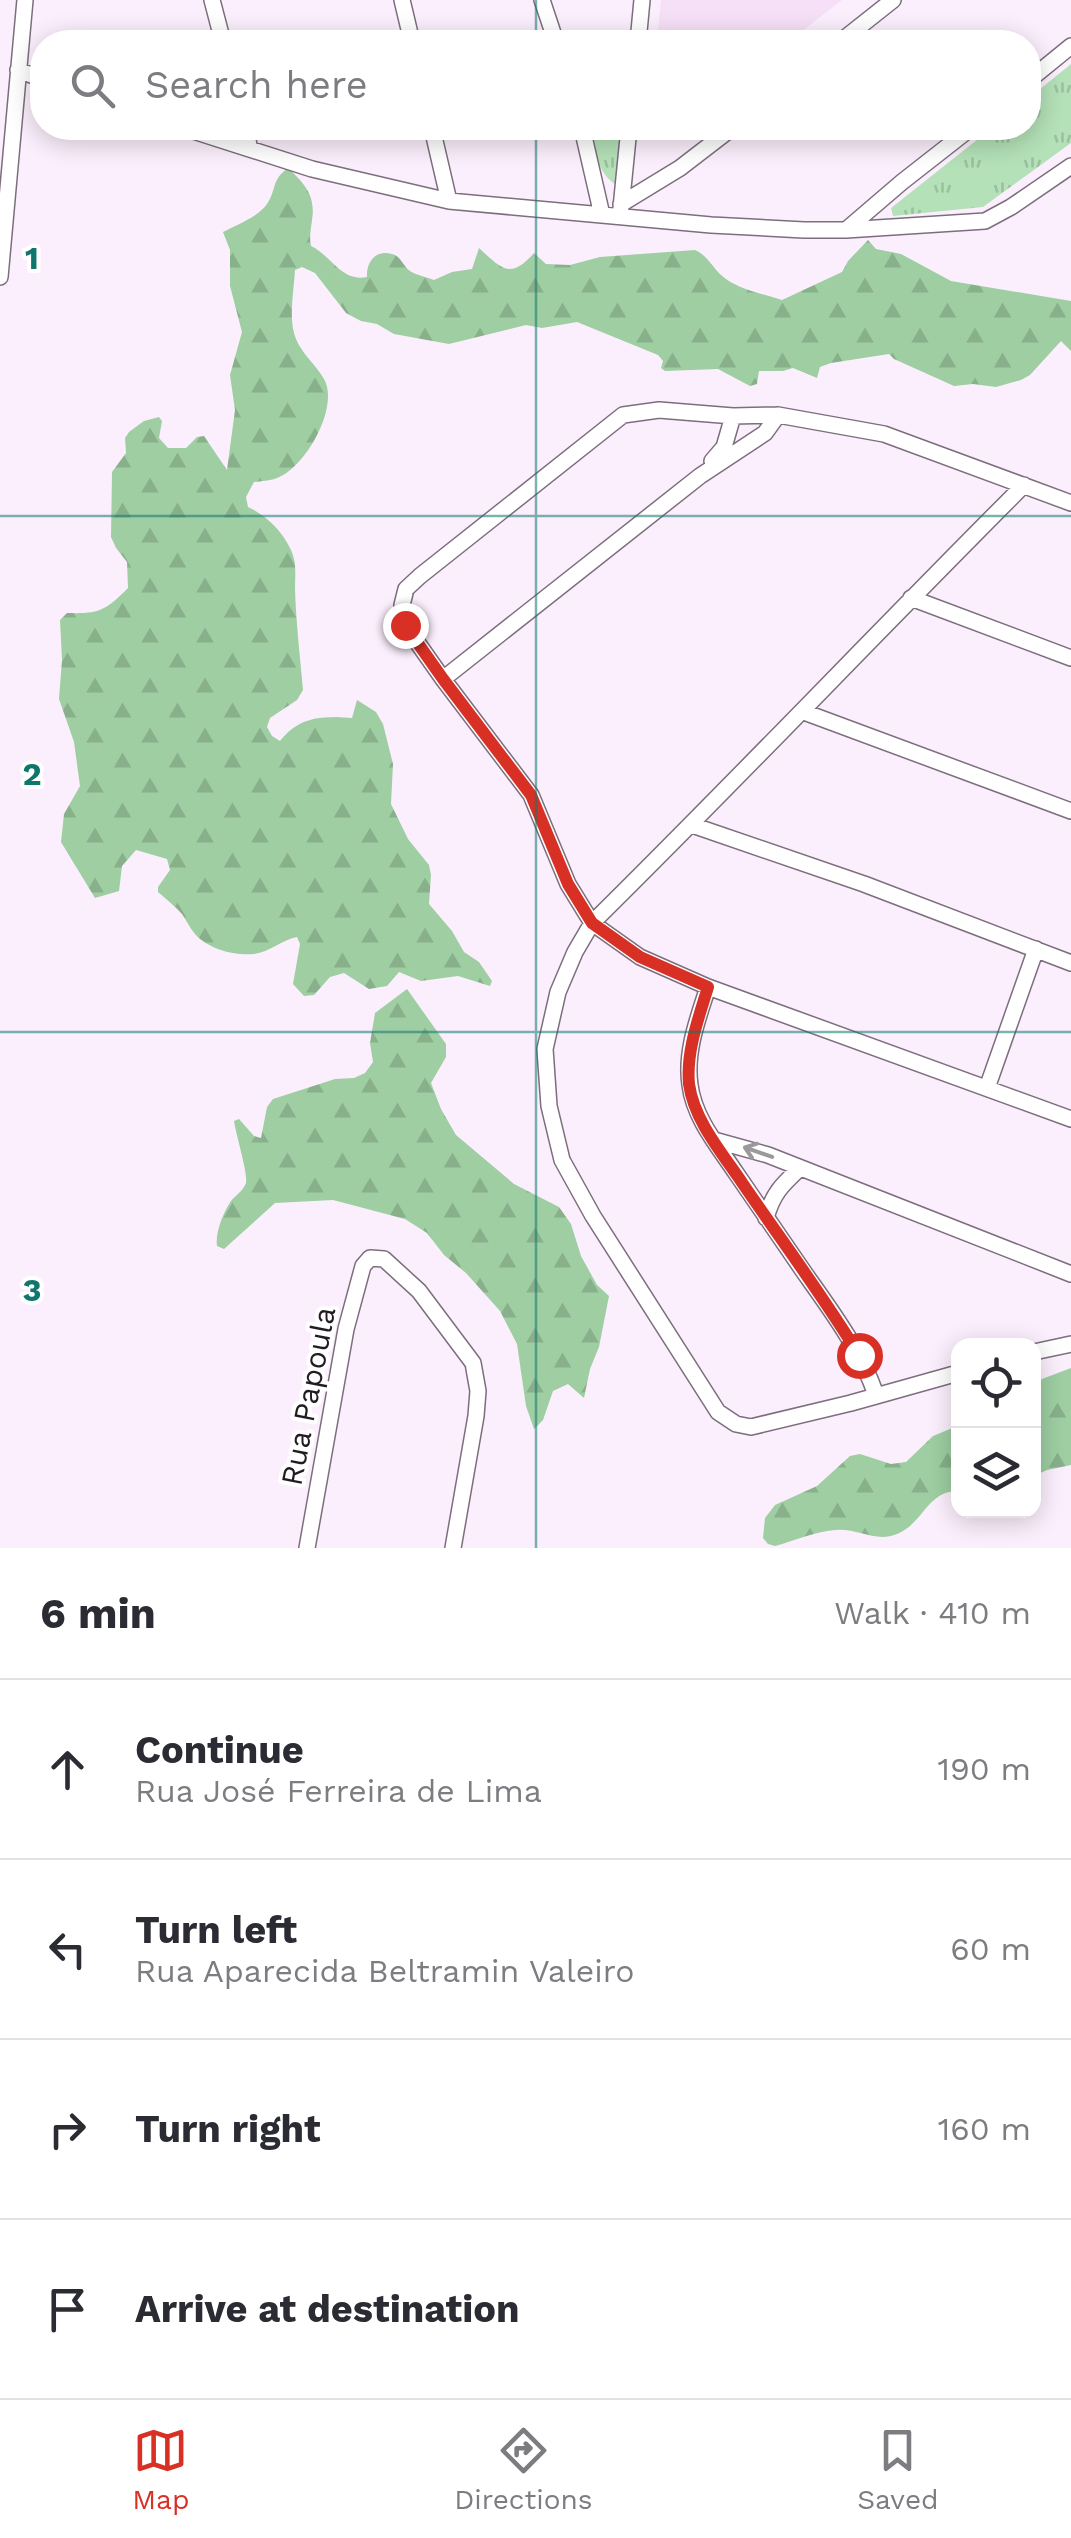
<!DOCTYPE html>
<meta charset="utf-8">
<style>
:root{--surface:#fff;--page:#f2f2f3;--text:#2b2b33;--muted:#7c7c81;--line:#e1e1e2;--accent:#d93025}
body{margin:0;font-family:"Work Sans",sans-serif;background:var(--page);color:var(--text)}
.controls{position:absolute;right:30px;bottom:30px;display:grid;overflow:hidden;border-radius:20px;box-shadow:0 5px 25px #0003}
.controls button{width:90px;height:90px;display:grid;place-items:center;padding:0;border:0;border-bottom:2px solid var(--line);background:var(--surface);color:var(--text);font:50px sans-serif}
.stop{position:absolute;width:30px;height:30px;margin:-22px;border:8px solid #d93025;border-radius:50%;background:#fff}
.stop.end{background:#d93025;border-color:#fff;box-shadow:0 2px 10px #0008}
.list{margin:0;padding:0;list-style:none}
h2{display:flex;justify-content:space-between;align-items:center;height:130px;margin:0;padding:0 40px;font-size:42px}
h2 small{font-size:32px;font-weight:400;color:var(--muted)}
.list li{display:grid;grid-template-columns:65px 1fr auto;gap:30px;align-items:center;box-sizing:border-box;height:180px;padding:0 40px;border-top:2px solid var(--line)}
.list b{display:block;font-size:38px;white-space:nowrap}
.list p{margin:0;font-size:32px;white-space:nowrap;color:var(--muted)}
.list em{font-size:32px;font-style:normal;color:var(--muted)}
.icon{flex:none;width:55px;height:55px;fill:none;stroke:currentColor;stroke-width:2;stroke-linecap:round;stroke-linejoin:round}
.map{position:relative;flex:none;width:1071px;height:1548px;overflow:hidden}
.search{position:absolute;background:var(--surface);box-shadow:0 5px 25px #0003;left:30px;right:30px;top:30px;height:110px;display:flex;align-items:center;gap:25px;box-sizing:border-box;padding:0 35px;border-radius:40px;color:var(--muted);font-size:38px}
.sheet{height:850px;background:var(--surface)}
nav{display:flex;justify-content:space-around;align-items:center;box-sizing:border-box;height:140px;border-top:2px solid var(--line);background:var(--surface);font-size:28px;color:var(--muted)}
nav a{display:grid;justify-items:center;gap:5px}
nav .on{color:var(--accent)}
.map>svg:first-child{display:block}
.built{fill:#f6e0f7}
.forest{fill:url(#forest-firs)}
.park{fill:url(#park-tufts)}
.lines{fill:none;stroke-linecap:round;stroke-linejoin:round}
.street-casing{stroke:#7c6e7d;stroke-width:18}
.street{stroke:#fff;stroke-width:15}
.oneway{stroke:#9c999c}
.route{stroke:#d93025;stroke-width:12}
.grid{fill:none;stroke:#0f766e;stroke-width:2.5;stroke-opacity:0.55}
.labels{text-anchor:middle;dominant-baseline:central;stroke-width:8;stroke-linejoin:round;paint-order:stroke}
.street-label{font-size:30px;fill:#221c22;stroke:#fff}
.grid-label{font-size:32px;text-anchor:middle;font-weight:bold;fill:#0f766e;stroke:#fff;stroke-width:8;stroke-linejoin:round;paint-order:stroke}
</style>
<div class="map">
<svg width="1071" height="1548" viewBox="0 0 1071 1548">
<defs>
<pattern id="forest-firs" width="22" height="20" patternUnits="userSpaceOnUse" patternTransform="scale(2.5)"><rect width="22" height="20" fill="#9ecea2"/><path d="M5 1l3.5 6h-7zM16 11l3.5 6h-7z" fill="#88b08b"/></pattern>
<pattern id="park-tufts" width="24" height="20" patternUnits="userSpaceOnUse" patternTransform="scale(2.5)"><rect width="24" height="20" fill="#b4e1b7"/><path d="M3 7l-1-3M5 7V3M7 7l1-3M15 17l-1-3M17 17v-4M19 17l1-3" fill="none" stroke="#9ac09d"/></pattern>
</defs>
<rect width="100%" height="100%" fill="#fceffd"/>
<path class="built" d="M661,0H842L788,42H657Z"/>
<path class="forest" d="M288,168C305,184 316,196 312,220C311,229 309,236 311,246C332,256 341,282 367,277C366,262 376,249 392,254C401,256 403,266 410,271C416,275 427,277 434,280L452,272L472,269L479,248C502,269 510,280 534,253L546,264L570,265L600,257L695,250C709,256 713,270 726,279C741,290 764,294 782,300L842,272L848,261L868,240L876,249L901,254L951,281L1071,301V351L1061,341L1030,375L1021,380L996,387L973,384L954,386L894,359L889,354L831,363L820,367L817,378L793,368L783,371H759L757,384L750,386L718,369L665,371L661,368L663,361L658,355L577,322L542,328L526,325L449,344L394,334L377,324L361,321L346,313L315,273L302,267L295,270C294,290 289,313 294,333C299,352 315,363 324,379C340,407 305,468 277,478C270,481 261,481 254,482L246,497L248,507C267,516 282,531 291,550C297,563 295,575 295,589C296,622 300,656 303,690L297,700L270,718L267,727L272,736L280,741C300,716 321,716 352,718L357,700L376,712L383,724L393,764L391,804L408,839L429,865L431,875L429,904L452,931L464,952L479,962L492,981L490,986L458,976L421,981L399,972L387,986L369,989L344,973L330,977L314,995L304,996L293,984L300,944L297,937C281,940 270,952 254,954C234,956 208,949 195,934C190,928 186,920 182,914C175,906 166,899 158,892V887L170,870L167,859L136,850L122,866L119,891L95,898L61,842L64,814L80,786L74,742L59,699L62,660L60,620L67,613C99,614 105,611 128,588L127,562L116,548L111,537L112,472L126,453L125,438L129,432L144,421L159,417L162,421L159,438L168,448H186L197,437L204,436L227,470L235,410L230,375L242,332L230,286V250L223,232C236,225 258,217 267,204C277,189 271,180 288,168Z
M407,989L446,1044V1057L431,1083L441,1109L456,1135L514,1184L559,1207L571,1224L581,1256L597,1285L609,1296L599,1347L590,1369L584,1398L568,1384L553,1391L543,1420L534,1429L526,1406L517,1344L500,1311L466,1273L444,1255L427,1233L405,1219L333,1200L275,1203L224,1249L217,1246C215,1233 223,1213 231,1201C236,1195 243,1191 246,1183C248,1173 236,1135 234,1121L239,1119L254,1136L261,1138L267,1107L273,1099L335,1079L354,1078L365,1073L373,1062L370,1043L375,1013Z
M1071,1368V1465L1047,1470L1034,1476V1382Z
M958,1422V1491C927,1491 924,1523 897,1534C876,1543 857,1528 836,1530C816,1531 794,1541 775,1546L768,1544L763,1538L765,1518L775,1505L817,1486L850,1456L860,1454L891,1464L906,1462L933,1436L950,1429Z"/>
<path class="park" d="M1071,64V143L983,207L893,216L891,208L992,128H1028L1029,98Z
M589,128H625L619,186C597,176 595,149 589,128Z"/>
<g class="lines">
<defs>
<path id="street" d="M212,0L223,42
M402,0L412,42
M542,0L556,42
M638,42L642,0
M840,42L893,0
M18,70L42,79
M1028,81L1071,46
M184,128L312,169L449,201L711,225L804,230H846L985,221L1011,207L1071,166
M245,128L250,149
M432,128L449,201
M582,128L602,215
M621,204L680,168L732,128
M621,208L629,128
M846,230L902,182L971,128
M0,277L25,0
M712,461L724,447L733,416
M1071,503L884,434L778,415L733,416L659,410L623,415L420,576L406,589L402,605L405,625L443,679L531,795L568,884L592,923L640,957L708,987L1071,1119
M911,598L1071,658
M443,679L700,476L765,433L778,415
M804,712L1071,811
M692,825L864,884L1071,963
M708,987C698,1018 685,1052 690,1085C694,1118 718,1146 736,1173C759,1207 783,1241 806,1275C833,1313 861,1351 876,1395
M987,1088L1036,949
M714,1140L768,1155L1071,1274
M766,1218C773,1193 782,1185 800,1168
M1034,1352L1071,1344
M958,1373L851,1403L751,1427L736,1424L718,1412L593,1216L562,1160L549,1106L545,1049L558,992L575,952L592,923C738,779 879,630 1024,485
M307,1548L346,1329L363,1266L370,1258L384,1259L419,1291L473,1363L478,1391L476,1416L453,1548"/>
</defs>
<use href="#street" class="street-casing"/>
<use href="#street" class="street"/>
</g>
<defs><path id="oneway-shaft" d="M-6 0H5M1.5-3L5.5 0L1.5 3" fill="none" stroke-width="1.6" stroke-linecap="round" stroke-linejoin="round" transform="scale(2.5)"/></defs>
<use class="oneway" href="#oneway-shaft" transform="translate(758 1152) rotate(-161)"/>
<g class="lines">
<path class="route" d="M405,625L443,679L531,795L568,884L592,923L640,957L708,987C699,1017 686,1051 689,1084C694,1121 723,1154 743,1184C782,1241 823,1296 859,1355"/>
</g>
<path class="grid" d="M536,0V42M536,128V1548M0,516H1071M0,1032H1071"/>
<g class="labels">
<g class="street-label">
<text transform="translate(308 1396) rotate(-79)">Rua Papoula</text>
</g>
</g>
<g class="grid-label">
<text x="32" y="269">1</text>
<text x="32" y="785">2</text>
<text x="32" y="1301">3</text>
</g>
</svg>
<div class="controls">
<button><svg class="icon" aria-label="locate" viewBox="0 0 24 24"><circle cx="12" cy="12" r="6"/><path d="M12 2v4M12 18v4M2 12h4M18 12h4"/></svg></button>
<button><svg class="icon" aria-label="layers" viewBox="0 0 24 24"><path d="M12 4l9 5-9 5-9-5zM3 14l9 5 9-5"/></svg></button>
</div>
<div class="stop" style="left:859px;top:1355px"></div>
<div class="stop end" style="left:405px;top:625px"></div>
<div class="search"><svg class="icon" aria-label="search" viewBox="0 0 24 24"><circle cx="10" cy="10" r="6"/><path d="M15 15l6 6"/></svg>Search here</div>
</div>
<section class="sheet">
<h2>6 min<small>Walk · 410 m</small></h2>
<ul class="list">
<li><svg class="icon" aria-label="ahead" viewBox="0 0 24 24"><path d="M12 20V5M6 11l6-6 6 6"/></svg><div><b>Continue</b><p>Rua José Ferreira de Lima</p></div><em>190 m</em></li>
<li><svg class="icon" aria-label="left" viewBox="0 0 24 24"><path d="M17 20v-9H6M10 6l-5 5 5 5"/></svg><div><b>Turn left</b><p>Rua Aparecida Beltramin Valeiro</p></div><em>60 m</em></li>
<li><svg class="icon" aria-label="right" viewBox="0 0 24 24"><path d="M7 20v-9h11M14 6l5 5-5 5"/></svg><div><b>Turn right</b></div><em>160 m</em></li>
<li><svg class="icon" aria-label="arrive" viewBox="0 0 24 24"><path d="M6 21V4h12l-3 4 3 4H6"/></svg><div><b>Arrive at destination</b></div></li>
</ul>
</section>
<nav>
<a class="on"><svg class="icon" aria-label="map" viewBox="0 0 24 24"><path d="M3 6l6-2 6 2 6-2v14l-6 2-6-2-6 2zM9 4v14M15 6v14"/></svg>Map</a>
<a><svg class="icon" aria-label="directions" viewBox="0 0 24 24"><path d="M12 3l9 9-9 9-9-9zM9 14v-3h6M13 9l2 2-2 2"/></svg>Directions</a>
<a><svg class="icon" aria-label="saved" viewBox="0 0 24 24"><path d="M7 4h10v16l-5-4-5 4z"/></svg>Saved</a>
</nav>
